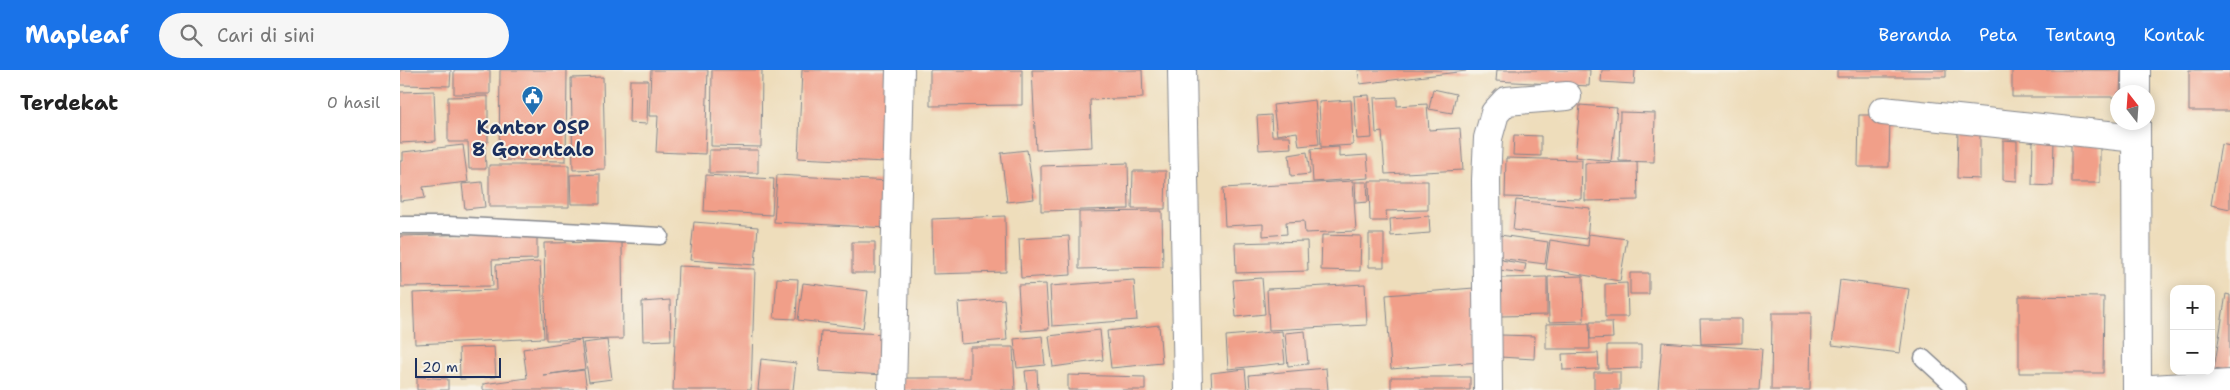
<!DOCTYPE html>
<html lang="id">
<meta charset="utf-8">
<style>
:root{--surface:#fff;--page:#f6f6f6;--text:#222;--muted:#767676;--line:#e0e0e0;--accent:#1a73e8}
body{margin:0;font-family:"Shantell Sans",sans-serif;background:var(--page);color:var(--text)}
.controls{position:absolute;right:15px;bottom:15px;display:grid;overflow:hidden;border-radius:10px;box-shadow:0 2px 12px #0003}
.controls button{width:45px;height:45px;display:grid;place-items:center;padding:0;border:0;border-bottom:1px solid var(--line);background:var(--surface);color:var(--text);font:25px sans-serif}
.compass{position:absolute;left:1710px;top:15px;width:45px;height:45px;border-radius:50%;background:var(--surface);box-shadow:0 2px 12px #0003;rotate:343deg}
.scale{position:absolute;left:15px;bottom:12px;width:86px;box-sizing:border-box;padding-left:5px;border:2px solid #1b2f5e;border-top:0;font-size:14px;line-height:18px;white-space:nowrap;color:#1b2f5e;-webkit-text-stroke:4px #f7f3e8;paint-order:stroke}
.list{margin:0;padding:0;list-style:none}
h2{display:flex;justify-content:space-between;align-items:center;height:65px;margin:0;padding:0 20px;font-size:21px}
h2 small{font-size:16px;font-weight:400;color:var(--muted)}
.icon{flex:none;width:28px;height:28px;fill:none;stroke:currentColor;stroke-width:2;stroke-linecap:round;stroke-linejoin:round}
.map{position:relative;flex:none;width:1830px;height:320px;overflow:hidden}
header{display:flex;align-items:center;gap:30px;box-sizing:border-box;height:70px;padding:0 25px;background:var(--accent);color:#fff}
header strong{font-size:24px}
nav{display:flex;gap:28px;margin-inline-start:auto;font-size:18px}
.search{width:350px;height:45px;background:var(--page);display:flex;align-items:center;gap:12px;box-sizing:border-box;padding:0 18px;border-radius:28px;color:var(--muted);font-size:19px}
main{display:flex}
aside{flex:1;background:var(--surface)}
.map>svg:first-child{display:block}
.building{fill:#f19f89}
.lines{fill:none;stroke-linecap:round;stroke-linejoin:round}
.service-casing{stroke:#84868c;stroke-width:19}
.minor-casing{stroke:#84868c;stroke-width:30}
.service{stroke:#fff;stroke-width:16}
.minor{stroke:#fff;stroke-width:28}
.labels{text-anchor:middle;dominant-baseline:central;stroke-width:4;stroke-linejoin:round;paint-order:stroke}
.poi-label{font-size:19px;font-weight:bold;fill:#1b2f5e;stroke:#f7f3e8}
</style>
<header>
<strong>Mapleaf</strong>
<div class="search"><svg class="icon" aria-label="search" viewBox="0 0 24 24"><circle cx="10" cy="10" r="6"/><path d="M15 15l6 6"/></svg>Cari di sini</div>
<nav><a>Beranda</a><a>Peta</a><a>Tentang</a><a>Kontak</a></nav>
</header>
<main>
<aside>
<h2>Terdekat<small>0 hasil</small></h2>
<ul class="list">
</ul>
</aside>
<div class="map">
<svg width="1830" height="320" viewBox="0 0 1830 320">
<rect width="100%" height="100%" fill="#f7f3e8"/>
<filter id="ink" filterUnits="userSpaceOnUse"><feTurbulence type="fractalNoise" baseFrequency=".02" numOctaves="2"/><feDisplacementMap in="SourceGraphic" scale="10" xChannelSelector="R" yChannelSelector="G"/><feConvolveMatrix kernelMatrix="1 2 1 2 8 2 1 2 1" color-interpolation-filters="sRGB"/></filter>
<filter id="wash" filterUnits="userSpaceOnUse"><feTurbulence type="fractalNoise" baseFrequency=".0096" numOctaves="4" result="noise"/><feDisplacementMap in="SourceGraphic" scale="20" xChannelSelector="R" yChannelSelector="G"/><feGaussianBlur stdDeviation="1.12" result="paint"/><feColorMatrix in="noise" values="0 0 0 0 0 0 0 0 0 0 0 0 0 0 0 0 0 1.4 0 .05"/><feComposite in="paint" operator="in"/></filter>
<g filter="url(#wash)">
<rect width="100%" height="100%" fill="#edb"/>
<g id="blocks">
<path class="building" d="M0,0H51L50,16L0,15Z
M54,0H90V24H54Z
M100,0H167L166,91L99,90Z
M251,0H308L305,84L256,82L258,46H249Z
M312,0H362L361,77L311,76Z
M402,0H490L486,92L398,88Z
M530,0H622V35L530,36Z
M632,0H742L743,28L690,30L692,77L636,80Z
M958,0H1066V1L960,14Z
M1097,0H1190L1189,16L1096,11Z
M1202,0H1235L1234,14L1201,12Z
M1437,0H1546V7H1437Z
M1612,0H1721L1720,22H1718V27H1612Z
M1789,0H1830V41H1789Z
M203,7L205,99L173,100L171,8Z
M230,10H248L247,54L229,53Z
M1033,19L1056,24L1052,43L1029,39Z
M34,21L36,71L0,73V22Z
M969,25L972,68L957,69L954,26Z
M88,26V72H85L86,99H69L68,72H48V27Z
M997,27V36L1027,34L1029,60L1060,58L1063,100L985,104L982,62L976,63L974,28Z
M915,30L919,74L899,76L897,62L877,65L873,35Z
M951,30L953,75L921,77L919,32Z
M1180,35L1217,38L1211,91L1175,87Z
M1220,42L1255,43L1254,92L1219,91Z
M871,45L872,66H890L891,78L859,80L857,46Z
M1459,45H1490L1489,97H1458Z
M1558,59H1580V109L1557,108Z
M1114,65L1141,66V86L1113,85Z
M1603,70L1617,71V111L1603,110Z
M1633,70H1654L1653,116L1632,115Z
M1821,74L1830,76V139L1811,135Z
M63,75L68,112L23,117L25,128L0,131V91H3V82Z
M1671,75L1700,76V113H1671Z
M939,77V87L967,85L969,108L913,112L911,79Z
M309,80H358V103H309Z
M627,80L634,129L607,132L601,83Z
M907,82L910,104L891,106L889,85Z
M1106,88L1182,90L1181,129L1105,127Z
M1237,92L1238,130L1185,131V93Z
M728,93L729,139L641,141V96Z
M89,95H169V137H89Z
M733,101H766L765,139H732Z
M200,104V134H171L170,105Z
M306,105L374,109L372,145L304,141Z
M377,105L490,111L488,158L374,152Z
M953,111L956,161L905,163L904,151L886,152L887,164L863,166V154L825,156L823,118Z
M969,111H1028V140L986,141L987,151H970Z
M82,112L85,137L65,139L62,114Z
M955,112H967L968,132L956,133Z
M1116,130L1190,138L1187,169L1113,160Z
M762,141L763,197L679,199V142Z
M605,146L606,202L533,204L532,149Z
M1029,146L1030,163L991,166L990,149Z
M294,152L358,157L355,195L290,190Z
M80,164H137V189L92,190L93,216L1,217L0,166Z
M969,164H984V197H969Z
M1189,164L1227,169L1220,211L1146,199L1150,170L1188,176Z
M922,165L961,166L960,201L921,200Z
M1100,165L1148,172L1145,194L1098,188Z
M669,166L671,205L621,208L619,169Z
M907,171L908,201L836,203L835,173Z
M222,172L223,269L146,270L144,173Z
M452,172H475V203H452Z
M1101,190L1126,194L1124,203L1099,200Z
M140,192L144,268L15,274L13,223L97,220L96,195Z
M278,196L355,199L351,320H273Z
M1230,203H1249V224H1230Z
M1183,206L1184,251L1149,252L1148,207Z
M1147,207V245L1101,246V208Z
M377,208L398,209L396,249L374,248Z
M862,208L865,244L836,247L833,210Z
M734,210L737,250L652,256L650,216Z
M1440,210L1509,219L1500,283L1432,275Z
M403,213L468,221L463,258L398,250Z
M1227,213L1228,247H1205V214Z
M646,214L649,259L621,261L618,215Z
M965,214L967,255L869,260L867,219Z
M1074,218L1079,292L991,299L986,225Z
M1826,224L1830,225V302L1814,299Z
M1619,226L1704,227L1703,303H1619Z
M604,229L607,270L561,274L558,233Z
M270,230L271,270L243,271L242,232Z
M1372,243H1411L1410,320H1371Z
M1300,249H1342V273L1301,274Z
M1190,252H1212L1213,268L1190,269Z
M1189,253L1190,279H1146V254Z
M759,255L762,293L711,298L707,261Z
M700,260L703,290L653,297L649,266Z
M421,261L485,264L483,305L419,301Z
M882,261L885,293L828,299L826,266Z
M905,261L908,294L888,296L885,263Z
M1101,265L1135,266L1134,289L1100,287Z
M642,266L645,295L617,298L614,269Z
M181,270L185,299L143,305L184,300L187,320H83V314L127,308L123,279Z
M207,270L212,309L189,312L183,273Z
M1262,272L1362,279L1359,320H1258Z
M1207,275H1241V298L1207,299Z
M94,277L96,307L60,309L59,278Z
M570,277H613L615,320H503V308H570Z
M1198,283L1199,299L1163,300L1162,284Z
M361,289L396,293L393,320H358Z
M926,298L928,320H850L849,305Z
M845,299L847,320H812L811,303Z
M637,300L638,320H627L625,301Z
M1194,302H1220V320H1194Z
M668,305L745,307V320H668Z
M17,307L48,309V320H17Z
M991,307H1070V320H991Z"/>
</g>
</g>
<g filter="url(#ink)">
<use href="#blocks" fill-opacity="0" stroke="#84868c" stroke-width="1"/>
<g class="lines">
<defs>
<path id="service" d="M0,155H47L260,166
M1523,288L1558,320"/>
<path id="minor" d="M782,0L788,320
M1736,22V0
M1483,41L1736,68
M1736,52L1737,320
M492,320L500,0
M1088,320L1086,110L1088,68L1095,43L1106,31L1167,26
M1737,320L1830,314"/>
</defs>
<use href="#service" class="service-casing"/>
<use href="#minor" class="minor-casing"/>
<use href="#service" class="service"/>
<use href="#minor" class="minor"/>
</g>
</g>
<defs>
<symbol id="civic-pin" viewBox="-11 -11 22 30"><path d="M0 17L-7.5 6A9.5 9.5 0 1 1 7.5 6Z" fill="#1f6fb2" stroke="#f7f3e8"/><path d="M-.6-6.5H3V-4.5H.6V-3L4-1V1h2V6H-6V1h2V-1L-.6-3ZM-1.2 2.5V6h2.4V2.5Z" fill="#fff"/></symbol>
</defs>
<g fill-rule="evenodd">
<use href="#civic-pin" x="120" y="14" width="25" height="34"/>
</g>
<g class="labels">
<g class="poi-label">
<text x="133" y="57">Kantor OSP<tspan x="133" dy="22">8 Gorontalo</tspan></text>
</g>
</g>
</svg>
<div class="controls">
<button>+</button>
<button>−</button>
</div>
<svg class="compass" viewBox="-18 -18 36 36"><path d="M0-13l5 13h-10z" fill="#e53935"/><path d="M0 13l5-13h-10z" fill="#767676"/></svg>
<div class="scale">20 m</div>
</div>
</main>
